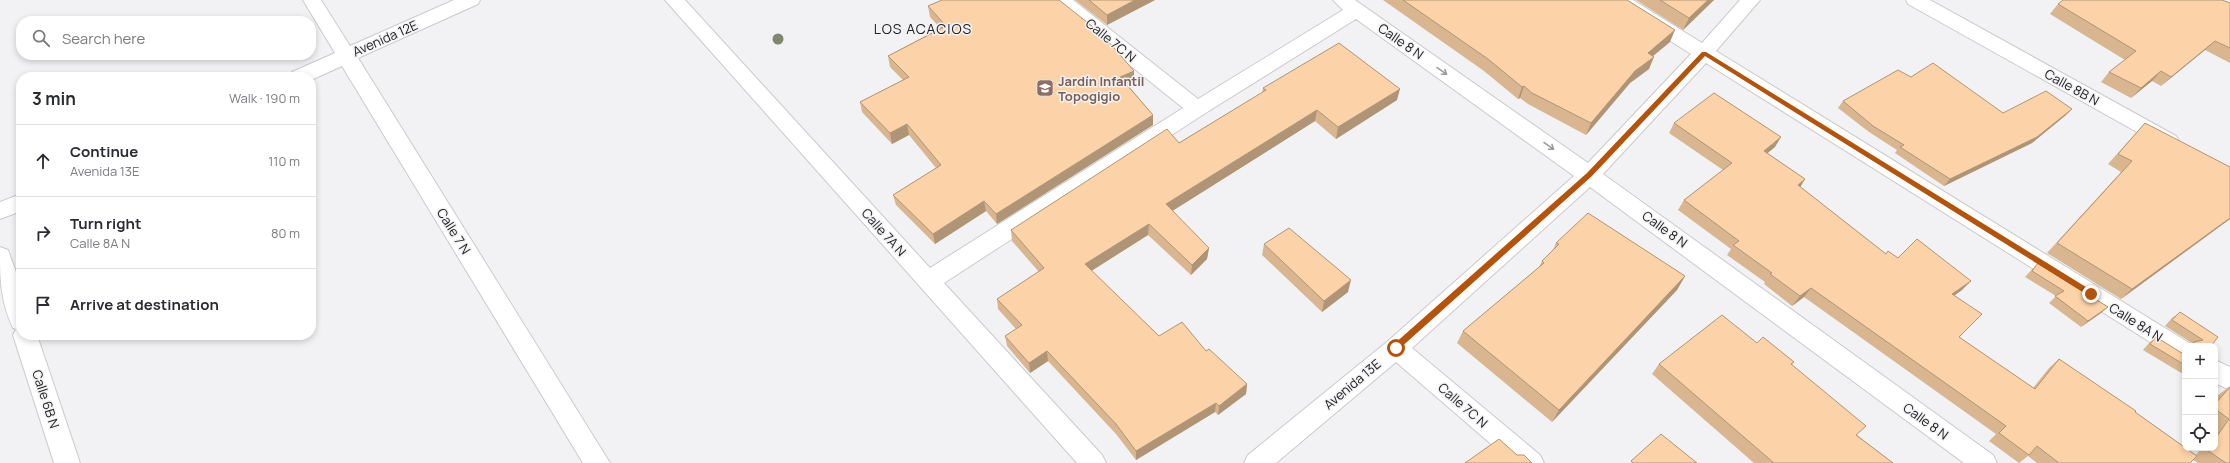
<!DOCTYPE html>
<meta charset="utf-8">
<style>
:root{--surface:#fff;--page:#f7f7f7;--text:#2b2b33;--muted:#7c7c81;--line:#e1e1e2}
body{margin:0;font-family:Manrope,sans-serif;background:var(--page);color:var(--text)}
.controls{position:absolute;right:12px;bottom:12px;display:grid;overflow:hidden;border-radius:8px;box-shadow:0 2px 6px #0003}
.controls button{width:36px;height:36px;display:grid;place-items:center;padding:0;border:0;border-bottom:1px solid var(--line);background:var(--surface);color:var(--text);font:20px sans-serif}
.stop{position:absolute;width:12px;height:12px;margin:-9px;border:3px solid #b45309;border-radius:50%;background:#fff}
.stop.end{background:#b45309;border-color:#fff;box-shadow:0 1px 4px #0008}
.list{margin:0;padding:0;list-style:none}
h2{display:flex;justify-content:space-between;align-items:center;height:52px;margin:0;padding:0 16px;font-size:17px}
h2 small{font-size:13px;font-weight:400;color:var(--muted)}
.list li{display:grid;grid-template-columns:26px 1fr auto;gap:12px;align-items:center;box-sizing:border-box;height:72px;padding:0 16px;border-top:1px solid var(--line)}
.list b{display:block;font-size:15px;white-space:nowrap}
.list p{margin:0;font-size:13px;white-space:nowrap;color:var(--muted)}
.list em{font-size:13px;font-style:normal;color:var(--muted)}
.icon{flex:none;width:22px;height:22px;fill:none;stroke:currentColor;stroke-width:2;stroke-linecap:round;stroke-linejoin:round}
.map{position:relative;flex:none;width:2230px;height:463px;overflow:hidden}
.search{position:absolute;background:var(--surface);box-shadow:0 2px 6px #0003;left:16px;top:16px;width:300px;height:44px;display:flex;align-items:center;gap:10px;box-sizing:border-box;padding:0 14px;border-radius:16px;color:var(--muted);font-size:15px}
.panel{position:absolute;background:var(--surface);box-shadow:0 2px 6px #0003;left:16px;top:72px;width:300px;height:268px;border-radius:16px}
.map>svg:first-child{display:block}
.lines{fill:none;stroke-linecap:round;stroke-linejoin:round}
.minor-casing{stroke:#cacacd;stroke-width:2}
.minor{fill:#fff;fill-rule:evenodd}
.tree{fill:#7f886f}
.wall{fill:#d9b590}
.shaded-wall{fill:#b09476}
.building{fill:#fcd3a8;stroke:#b09476}
.oneway{stroke:#9b9b9c}
.route{fill:#b45309}
.labels{text-anchor:middle;dominant-baseline:central;stroke-width:3;stroke-linejoin:round;paint-order:stroke}
.street-label{font-size:13px;fill:#212122;stroke:#f2f2f4}
.education-label{font-size:13px;font-weight:bold;fill:#785e54;stroke:#f2f2f4;text-anchor:start}
.neighbourhood-label{font-size:14px;letter-spacing:1px;fill:#212122;stroke:#f2f2f4}
</style>
<div class="map">
<svg width="2230" height="463" viewBox="0 0 2230 463">
<rect width="100%" height="100%" fill="#f2f2f4"/>
<g class="lines">
<defs>
<path id="minor" d="M303,0H321L350,46L454,0H480L478,4L358,58L610,463H583L342,66L311,80V77H289L292,72L335,53Z
M665,0H685L930,268L1183,108L1054,4L1052,0H1073L1198,99L1343,10L1333,0H1355L1588,163L1691,54L1612,4L1610,0H1633L1702,43L1740,0H1760L1716,51L2194,346H2185V362L2177,359L1706,63L1603,174L1993,455L1997,463H1964L1590,187L1412,348L1540,455L1544,463H1513L1396,362L1276,463H1244L1248,455L1388,341L1574,176L1356,19L1204,114L944,283L1102,455L1106,463H1077Z
M1906,0H1930L2176,136L2179,141L2176,146L2169,149L2162,146L1908,4Z
M21,194V211L0,219V202Z
M0,247L8,250L21,286V335H37L80,463H54L13,335L16,329L13,328C0,300 0,278 0,247Z
M2215,360L2230,367V390L2215,383Z"/>
</defs>
<use href="#minor" class="minor-casing"/>
<use href="#minor" class="minor"/>
</g>
<circle class="tree" cx="778" cy="39" r="5.5"/>
<path class="wall" d="M1075,0H1155L1107,25Z
M1383,0H1627L1670,42L1653,56L1649,69L1630,83L1586,135L1528,104L1520,98L1518,99L1484,71Z
M1636,0H1714L1683,30Z
M2230,3V63L2205,50L2161,86L2152,81L2131,98L2101,82L2109,72L2125,60L2050,14L2058,4Z
M928,6L1134,81L1127,84L1153,115V125L997,224L986,211L935,244L896,205L893,195L936,168L909,135L892,144L862,112L860,102L903,80L890,67L888,56L940,28L930,17Z
M1911,77L2003,113L2066,115L2032,143L1944,186L1895,153L1897,150L1869,132L1838,108L1843,101Z
M1263,88L1397,100L1336,139L1315,121L1172,211L1209,248L1207,259L1191,275L1148,235L1091,271L1159,336L1206,351L1247,384L1246,394L1218,415L1215,412L1136,460L1116,434L1048,361L1030,373L1007,346L1005,336L1016,329L998,309L997,299L1039,272L1012,241L1011,230L1179,143L1262,93Z
M1674,123L1775,147L1767,153L1805,179L1800,187L1886,254L1898,258L1962,290L1955,295L1959,337L2033,388L2049,368L2059,359L2196,455L2201,448H2215V398L2217,396L2230,386V463H2198L2193,460L2190,463H2037L2028,456L2019,463L1989,441L1996,434L1804,297L1792,306L1764,284L1765,282L1727,255L1731,249L1678,210L1684,200L1723,170L1669,133Z
M2145,123L2230,219L2121,299L2047,253L2121,172L2108,164Z
M1556,243L1685,276L1677,290L1552,422L1457,343L1463,331L1539,267L1542,261L1553,250Z
M1264,244L1348,292L1322,312L1262,255Z
M2038,263L2108,307L2101,313L2081,327L2049,303L2056,296L2025,277Z
M2180,312L2211,346H2188L2192,343L2165,326L2172,318Z
M2156,337L2185,355V373L2183,374L2143,350L2149,343Z
M1757,343L1794,362L1791,365L1857,435L1893,463H1754L1652,374L1659,364Z"/>
<path class="shaded-wall" d="M1135,0H1155L1107,25V15Z
M1708,0H1714L1683,30L1689,18Z
M1675,30L1670,42L1642,65L1648,53Z
M2215,41L2205,50L2161,86L2171,77Z
M1654,57L1649,69L1630,83L1586,135L1591,123L1635,71Z
M1134,71V81L1120,87V77Z
M2161,71L2152,81L2131,98L2141,88Z
M1524,86L1520,98L1518,99L1522,87Z
M1400,89L1397,100L1336,139L1338,127Z
M2072,109L2066,115L2032,143L1944,186L1950,179Z
M1317,110L1315,121L1166,215V204Z
M1153,115V125L997,224L996,214Z
M907,124L909,135L892,144L890,133Z
M1781,137L1775,147L1758,161L1764,151Z
M1805,179L1799,189L1798,185Z
M984,201L986,211L935,244L933,234Z
M2230,218V219L2121,299L2132,289Z
M1149,224L1148,235L1085,275V264Z
M1209,248L1207,259L1191,275L1192,265Z
M1685,276L1677,290L1552,422L1559,410Z
M1351,280L1348,292L1322,312L1324,301Z
M1971,281L1962,290L1944,303L1952,294Z
M1811,288L1804,297L1792,306L1800,296Z
M2108,307L2101,313L2081,327L2088,321Z
M1047,351L1048,361L1030,373L1029,363Z
M1247,384L1246,394L1218,415L1219,406Z
M1216,403L1215,412L1136,460V451Z"/>
<path class="building" d="M942,0H1059L1102,34L1134,71L1120,77L1153,115L996,214L984,201L933,234L893,195L941,165L907,124L890,133L860,102L909,77L888,56L946,26L928,6Z
M1089,0H1135L1107,15Z
M1403,0H1627L1675,30L1648,53L1654,57L1635,71L1591,123L1532,93L1524,86L1522,87L1488,59Z
M1660,0H1708L1689,18Z
M2063,0H2222L2230,3V48L2215,41L2171,77L2161,71L2141,88L2109,72L2136,51L2058,4Z
M1339,43L1400,89L1338,127L1317,110L1166,204L1209,248L1192,265L1149,224L1085,264L1159,336L1182,322L1206,351L1209,349L1247,384L1219,406L1216,403L1136,451L1116,424L1047,351L1029,363L1005,336L1022,325L997,299L1044,268L1011,230L1167,129L1179,143L1266,90L1263,88Z
M1933,63L2003,113L2046,91L2072,109L2037,137L1950,179L1900,147L1904,145L1873,126L1843,101L1898,70L1911,77Z
M1714,93L1781,137L1764,151L1805,179L1798,185L1886,254L1888,251L1898,258L1917,239L1971,281L1952,294L1982,314L1959,337L2035,389L2059,359L2136,411L2135,412L2197,456L2190,463H2059L2037,446L2029,455L1999,433L2006,426L1811,288L1800,296L1770,274L1772,273L1733,245L1739,241L1684,200L1732,163L1674,123Z
M2145,123L2230,167V218L2132,289L2057,243L2132,161L2118,154Z
M1588,213L1685,276L1559,410L1463,331L1544,263L1542,261L1559,244L1556,243Z
M1289,228L1351,280L1324,301L1264,244Z
M2038,263L2108,307L2088,321L2055,296L2064,291L2032,271Z
M2180,312L2218,337L2211,346H2194V342L2203,340L2172,320Z
M1722,315L1757,343L1763,337L1794,362L1791,364L1866,426L1856,435L1893,463H1774L1659,364Z
M2156,337L2185,355V365L2150,344Z
M2230,387V463H2226L2207,450L2209,448H2215V439L2229,419L2215,409V404Z
M1661,434L1697,463H1633L1631,461Z
M1499,439L1517,455H1524L1532,463H1465Z"/>
<defs><path id="oneway-shaft" d="M-6 0H5M1.5-3L5.5 0L1.5 3" fill="none" stroke-width="1.6" stroke-linecap="round" stroke-linejoin="round"/></defs>
<g class="oneway">
<use href="#oneway-shaft" transform="translate(1442 71) rotate(35)"/>
<use href="#oneway-shaft" transform="translate(1549 146) rotate(35)"/>
</g>
<path class="route" d="M1702,52H1706L2094,292V296H2089L1705,56L1592,176L1398,350H1393V345L1587,173Z"/>
<defs>
<symbol id="school-square" viewBox="-11 -11 22 22"><rect x="-9" y="-9" width="18" height="18" rx="4" fill="#8d6e63" stroke="#f2f2f4"/><path d="M0-5L7-2L0 1L-7-2ZM-4 1L0 2.5L4 1V4Q0 6-4 4Z" fill="#fff"/></symbol>
</defs>
<g fill-rule="evenodd">
<use href="#school-square" x="1035" y="78" width="20" height="20"/>
</g>
<g class="labels">
<g class="street-label">
<text transform="translate(385 38) rotate(-24)">Avenida 12E</text>
<text transform="translate(1111 40) rotate(39)">Calle 7C N</text>
<text transform="translate(1401 41) rotate(35)">Calle 8 N</text>
<text transform="translate(2072 87) rotate(29)">Calle 8B N</text>
<text transform="translate(1665 229) rotate(36)">Calle 8 N</text>
<text transform="translate(454 231) rotate(58)">Calle 7 N</text>
<text transform="translate(884 232) rotate(48)">Calle 7A N</text>
<text transform="translate(2136 322) rotate(32)">Calle 8A N</text>
<text transform="translate(1352 384) rotate(-40)">Avenida 13E</text>
<text transform="translate(46 399) rotate(72)">Calle 6B N</text>
<text transform="translate(1463 405) rotate(41)">Calle 7C N</text>
<text transform="translate(1926 421) rotate(36)">Calle 8 N</text>
</g>
<g class="education-label">
<text x="1058" y="81">Jardín Infantil<tspan x="1058" dy="15">Topogigio</tspan></text>
</g>
<g class="neighbourhood-label">
<text x="923" y="28">LOS ACACIOS</text>
</g>
</g>
</svg>
<div class="controls">
<button>+</button>
<button>−</button>
<button><svg class="icon" aria-label="locate" viewBox="0 0 24 24"><circle cx="12" cy="12" r="6"/><path d="M12 2v4M12 18v4M2 12h4M18 12h4"/></svg></button>
</div>
<div class="stop" style="left:1396px;top:348px"></div>
<div class="stop end" style="left:2091px;top:294px"></div>
<div class="search"><svg class="icon" aria-label="search" viewBox="0 0 24 24"><circle cx="10" cy="10" r="6"/><path d="M15 15l6 6"/></svg>Search here</div>
<section class="panel">
<h2>3 min<small>Walk · 190 m</small></h2>
<ul class="list">
<li><svg class="icon" aria-label="ahead" viewBox="0 0 24 24"><path d="M12 20V5M6 11l6-6 6 6"/></svg><div><b>Continue</b><p>Avenida 13E</p></div><em>110 m</em></li>
<li><svg class="icon" aria-label="right" viewBox="0 0 24 24"><path d="M7 20v-9h11M14 6l5 5-5 5"/></svg><div><b>Turn right</b><p>Calle 8A N</p></div><em>80 m</em></li>
<li><svg class="icon" aria-label="arrive" viewBox="0 0 24 24"><path d="M6 21V4h12l-3 4 3 4H6"/></svg><div><b>Arrive at destination</b></div></li>
</ul>
</section>
</div>
